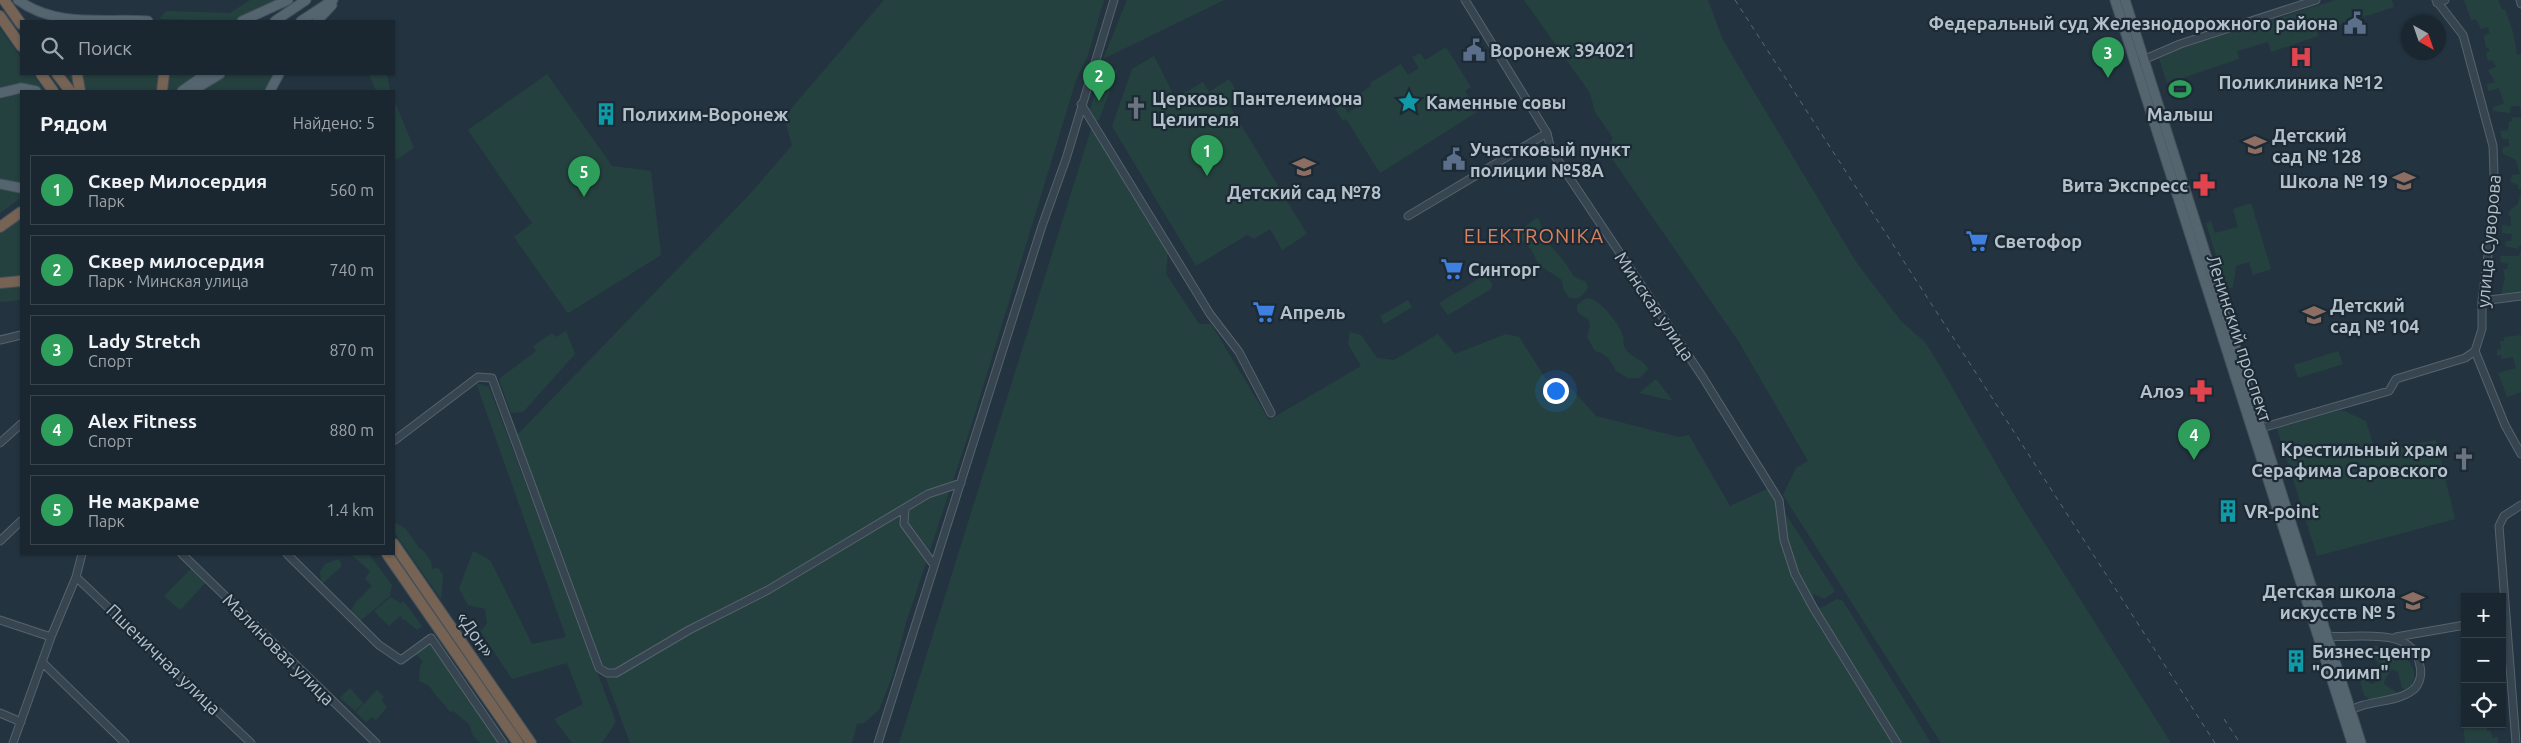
<!DOCTYPE html>
<html lang="ru">
<meta charset="utf-8">
<style>
:root{--surface:#1a2730;--page:#27333c;--text:#f1f3f6;--muted:#9fa5ab;--line:#38444c;--accent:#95b2f1}
body{margin:0;font-family:Ubuntu,sans-serif;background:var(--page);color:var(--text)}
.controls{position:absolute;right:15px;bottom:15px;display:grid;overflow:hidden;border-radius:0px;box-shadow:0 1px 4px #0004}
.controls button{width:45px;height:45px;display:grid;place-items:center;padding:0;border:0;border-bottom:1px solid var(--line);background:var(--surface);color:var(--text);font:25px sans-serif}
.compass{position:absolute;left:2401px;top:15px;width:45px;height:45px;border-radius:50%;background:var(--surface);box-shadow:0 1px 4px #0004;rotate:140deg}
.you{position:absolute;left:1555px;top:390px;width:18px;height:18px;margin:-12px;border:4px solid #fff;border-radius:50%;background:#1a73e8;box-shadow:0 0 0 8px #1a73e833}
.badge{display:grid;place-items:center;width:32px;height:32px;border-radius:50%;background:var(--accent);color:#fff;font-size:16px;font-weight:700}
.pin{position:absolute;translate:-50% -41px;filter:drop-shadow(0 1px 2px #0008)}
.pin::after{content:'';position:absolute;top:26px;width:18px;height:15px;background:inherit;clip-path:polygon(0 0,100% 0,50% 100%)}
.list{margin:0;padding:0;list-style:none}
h2{display:flex;justify-content:space-between;align-items:center;height:65px;margin:0;padding:0 20px;font-size:21px}
h2 small{font-size:16px;font-weight:400;color:var(--muted)}
.list li{display:grid;grid-template-columns:32px 1fr auto;gap:15px;align-items:center;box-sizing:border-box;height:70px;margin:0 10px 10px;padding:0 10px;border:1px solid var(--line);border-radius:0px}
.list b{display:block;font-size:19px;white-space:nowrap}
.list p{margin:0;font-size:16px;white-space:nowrap;color:var(--muted)}
.list em{font-size:16px;font-style:normal;color:var(--muted)}
.icon{flex:none;width:28px;height:28px;fill:none;stroke:currentColor;stroke-width:2;stroke-linecap:round;stroke-linejoin:round}
.map{position:relative;flex:none;width:2521px;height:743px;overflow:hidden}
.search{position:absolute;background:var(--surface);box-shadow:0 1px 4px #0004;left:20px;top:20px;width:375px;height:55px;display:flex;align-items:center;gap:12px;box-sizing:border-box;padding:0 18px;border-radius:0px;color:var(--muted);font-size:19px}
.panel{position:absolute;background:var(--surface);box-shadow:0 1px 4px #0004;left:20px;top:90px;width:375px;height:465px;border-radius:0px}
.map>svg:first-child{display:block}
.green{fill:#25413f}
.lines{fill:none;stroke-linecap:round;stroke-linejoin:round}
.minor-casing{stroke:#55636d;stroke-width:9}
.major-casing{stroke:#44515c;stroke-width:11}
.highway-casing{stroke:#42505a;stroke-width:12}
.minor{stroke:#374550;stroke-width:7}
.major{stroke:#556570;stroke-width:9}
.highway{stroke:#766354;stroke-width:10}
.rail{stroke:#596a77;stroke-width:1;stroke-dasharray:5 5;stroke-linecap:butt}
.labels{text-anchor:middle;dominant-baseline:central;stroke-width:4.5;stroke-linejoin:round;paint-order:stroke}
.poi-label{font-size:18px;font-weight:bold;fill:#b4c0ca;stroke:#1c2a35;text-anchor:start}
.street-label{font-size:18px;fill:#b4c0ca;stroke:#1c2a35}
.quarter-label{font-size:20px;letter-spacing:1px;fill:#da805f;stroke:#1c2a35}
</style>
<div class="map">
<svg width="2521" height="743" viewBox="0 0 2521 743">
<rect width="100%" height="100%" fill="#233440"/>
<path class="green" d="M250,0H280L233,21L159,19L166,11L230,13Z
M884,0H1104L1088,55L1076,80L972,423L906,623L892,677L879,710L864,723L857,724L852,743H630L516,436L750,194L792,145L784,117Z
M1127,0H1224L1103,59Z
M1524,0H1708L1723,40L1856,262L1901,321L1925,342L1937,361L2016,498L2171,743H1941L1783,495L1796,468L1808,461L1739,342L1606,150L1613,138L1595,112L1590,93Z
M2336,0H2392L2394,7L2317,32L2318,36L2271,52L2268,42L2237,51L2239,59L2167,83L2158,55Z
M2498,0L2502,10L2505,9L2513,32L2517,55L2521,54V114L2520,106H2511L2510,113L2493,111V107L2504,104L2499,88L2488,91L2487,84L2495,82L2488,70L2496,67L2493,60L2488,61L2486,53L2490,51L2488,48H2486L2484,36L2490,33L2488,27L2481,29L2476,19L2471,20L2464,0Z
M0,28L21,58V74H33L45,91H21V198L0,213Z
M1446,47L1471,87L1465,91L1477,112L1380,173L1346,119L1343,121L1335,109L1343,105L1348,113L1360,105L1355,97L1371,86L1370,83L1401,64L1408,75L1419,68L1412,57L1420,53L1425,60Z
M1154,56L1175,98L1203,82L1209,92L1229,79L1240,97L1229,105L1307,234L1282,250L1270,229L1254,239L1247,235L1196,266L1112,126L1132,69Z
M1118,69L1099,120L1096,121L1090,109L1100,77Z
M66,74H200L176,91H83L74,85Z
M229,74H276L267,91H203Z
M369,74H387L390,91H376Z
M547,74L612,166L651,171L661,255L570,312H567L514,237L532,223L468,130Z
M394,100L414,148L396,160L394,151Z
M2512,117L2521,118V189H2518V185L2510,182L2512,175L2520,174L2516,160L2502,153L2503,147L2509,146V139H2502L2500,131L2508,130L2509,122L2512,121Z
M1092,126L1168,252L1166,274L1199,324H1211L1269,420L1361,366L1348,344L1350,332L1361,335L1377,358L1394,360L1438,334L1455,354L1506,334L1519,337L1546,379L1572,389L1596,416L1679,437L1689,435L1730,506L1769,488L1835,591L1825,599L1813,594L1815,604L1821,608L1837,599L1843,601L1931,743H899Z
M2521,192V246H2519L2518,249L2505,246L2506,241H2511L2512,234L2502,233V225L2511,226V216L2508,215L2510,210L2518,204Z
M2251,203L2271,269L2253,275L2249,262L2236,266L2233,287L2226,289L2206,223L2211,221L2215,233L2238,227L2233,209Z
M21,216V300L0,302V232Z
M1536,218L1539,219C1541,224 1541,229 1543,234C1548,247 1566,259 1573,276L1586,282L1588,288C1582,296 1578,301 1568,297L1563,288L1562,280L1539,265L1531,249L1517,236L1519,232Z
M2521,249V291L2501,294L2505,278L2503,269H2507L2508,264L2500,262L2501,256H2519Z
M1486,274L1492,284L1491,289L1448,315L1439,303Z
M1586,298C1600,298 1616,321 1622,333C1625,338 1622,344 1625,348C1630,358 1643,358 1648,369L1640,378H1628L1616,371C1609,359 1609,355 1595,351L1587,337L1590,325L1588,319C1581,315 1576,314 1577,305Z
M1408,300L1412,307L1384,324L1380,316Z
M566,331L575,354L523,412L511,413L499,379L536,351L533,346L552,333L556,337Z
M2521,335V392L2507,397L2498,373L2516,368L2513,357L2501,359V355L2497,356V350L2501,349L2500,341H2504V337Z
M2338,351L2343,364L2298,378L2294,365Z
M1656,379L1673,401L1639,393Z
M476,383L489,387L616,722L602,743H572L554,719L583,704L567,663L512,679L480,631L487,624L485,609L468,605L459,589L473,551L490,560L532,644L566,637Z
M2342,410L2366,421L2375,451L2436,440L2455,519L2317,556L2277,428Z
M394,522L405,528L420,549H422L431,561L432,569L438,568L443,575L441,599L394,532Z
M350,554H369L392,585L390,596L360,621L350,612L356,602L372,586L365,579L370,571Z
M339,559L342,566L322,584L320,572L325,564Z
M191,569L206,582L180,610L164,596Z
M391,597L401,604L402,601L405,603L422,626L417,630L404,619L402,621L401,615L389,626L374,611Z
M431,642L493,731L492,735L501,743H481L473,736L469,724L453,711L450,712L428,685L419,681L420,666L423,662L415,653L427,643Z
M2377,646C2381,646 2386,646 2390,647C2407,651 2425,677 2406,690L2402,688L2398,672L2392,669L2385,679L2384,684L2396,692V694L2371,700L2364,695L2357,672L2363,668L2370,684L2376,683C2380,672 2381,666 2374,656H2363L2361,653L2368,647Z
M350,688L363,703L355,711L340,698Z
M377,690L384,697L381,700L387,707L376,720L372,717L366,722L356,712Z
M2460,696H2465V724H2487V731H2491L2492,738L2498,737V743H2465Z"/>
<g class="lines">
<defs>
<path id="minor" d="M1465,0L1547,133L1551,150L1702,376L1779,500L1784,540L1795,574L1814,609L1897,743
M2436,0L2463,35L2493,146L2495,202L2482,301V329L2475,351L2505,425L2521,454
M2520,0L2521,4
M2437,3L2445,0
M2136,63L2180,44L2316,0
M1081,104L1210,314L1239,352L1271,413
M1408,216L1547,133
M2482,301L2521,296
M0,340L21,335
M2258,429L2389,391L2396,379L2465,358L2475,351
M394,439L395,440L478,377L492,378L599,668L607,673H616L689,630L768,590L928,494L961,483
M0,443L21,424
M905,508L904,524L934,565
M0,541L21,521
M182,554L376,743
M287,554L379,645L401,660L431,638L503,743
M76,577L251,743
M0,620L51,637
M2327,636C2357,639 2414,625 2420,666C2422,674 2420,684 2413,690C2395,704 2367,699 2348,712
M2396,637L2465,625
M43,663L125,743
M0,713L21,722
M13,743L51,637L76,577L82,554
M878,743L1042,226L1066,159L1114,0
M2516,743L2499,526L2504,516L2521,505"/>
<path id="major" d="M18,0C56,28 105,18 148,21
M2115,0L2352,743
M2125,0L2361,743
M242,21L288,0
M275,21L306,0
M301,21L333,0
M317,21L332,5
M182,91L206,74
M192,91L220,74
M270,91L279,74
M0,93L21,88L36,91
M0,184L21,188"/>
<path id="highway" d="M4,0L21,24
M0,16L21,46
M41,74L53,91
M57,74L70,91
M77,74L80,91
M162,91L164,74
M0,227L21,212
M0,283L21,281
M394,544L531,743
M387,554L518,743"/>
</defs>
<use href="#minor" class="minor-casing"/>
<use href="#major" class="major-casing"/>
<use href="#highway" class="highway-casing"/>
<use href="#minor" class="minor"/>
<use href="#major" class="major"/>
<use href="#highway" class="highway"/>
<path class="rail" d="M1735,0L2215,743
M2224,719L2240,743"/>
</g>
<defs>
<symbol id="civic-bare" viewBox="-9 -9 18 18"><path d="M-.6-6.5H3V-4.5H.6V-3L4-1V1h2V6H-6V1h2V-1L-.6-3ZM-1.2 2.5V6h2.4V2.5Z" fill="#5c6f8a" stroke="#1c2a35" stroke-width="2.5" paint-order="stroke"/></symbol>
<symbol id="hospital-bare" viewBox="-9 -9 18 18"><path d="M-5-5h3v3.5h4V-5h3V5h-3V1.5h-4V5h-3Z" fill="#e0444e" stroke="#1c2a35" stroke-width="2.5" paint-order="stroke"/></symbol>
<symbol id="stadium-bare" viewBox="-9 -9 18 18"><path d="M0-5a6.5 5 0 1 0 0 10a6.5 5 0 1 0 0-10ZM-3.5-1.8h7v3.6h-7Z" fill="#2e9e5b" stroke="#1c2a35" stroke-width="2.5" paint-order="stroke"/></symbol>
<symbol id="sight-bare" viewBox="-9 -9 18 18"><path d="M0-6L1.8-2.2L6-1.7L2.9 1.2L3.7 5.4L0 3.3L-3.7 5.4L-2.9 1.2L-6-1.7L-1.8-2.2Z" fill="#0f9aa8" stroke="#1c2a35" stroke-width="2.5" paint-order="stroke"/></symbol>
<symbol id="church-bare" viewBox="-9 -9 18 18"><path d="M-1.2-6h2.4v3.5h3.3v2.4h-3.3V6h-2.4V-.1h-3.3v-2.4h3.3Z" fill="#6b7280" stroke="#1c2a35" stroke-width="2.5" paint-order="stroke"/></symbol>
<symbol id="building-bare" viewBox="-9 -9 18 18"><path d="M-4-6H4V6H1V3H-1V6H-4ZM-2.5-4.3h1.7v1.8h-1.7ZM.8-4.3h1.7v1.8H.8ZM-2.5-1h1.7V.8h-1.7ZM.8-1h1.7V.8H.8Z" fill="#0f9aa8" stroke="#1c2a35" stroke-width="2.5" paint-order="stroke"/></symbol>
<symbol id="school-bare" viewBox="-9 -9 18 18"><path d="M0-5L7-2L0 1L-7-2ZM-4 1L0 2.5L4 1V4Q0 6-4 4Z" fill="#8d6e63" stroke="#1c2a35" stroke-width="2.5" paint-order="stroke"/></symbol>
<symbol id="pharmacy-bare" viewBox="-9 -9 18 18"><path d="M-2-6h4v4h4v4h-4v4h-4v-4h-4v-4h4Z" fill="#e0444e" stroke="#1c2a35" stroke-width="2.5" paint-order="stroke"/></symbol>
<symbol id="supermarket-bare" viewBox="-9 -9 18 18"><path d="M-6-5.5h2.5l.6 2H6L4.5 2H-2.5L-4.4-4H-6ZM-1.5 3.2a1.3 1.3 0 1 0 .1 0ZM3 3.2a1.3 1.3 0 1 0 .1 0Z" fill="#3f7fe0" stroke="#1c2a35" stroke-width="2.5" paint-order="stroke"/></symbol>
</defs>
<g fill-rule="evenodd">
<use href="#civic-bare" x="2339" y="7" width="32" height="32"/>
<use href="#civic-bare" x="1458" y="34" width="32" height="32"/>
<use href="#hospital-bare" x="2285" y="41" width="32" height="32"/>
<use href="#stadium-bare" x="2164" y="73" width="32" height="32"/>
<use href="#sight-bare" x="1393" y="86" width="32" height="32"/>
<use href="#church-bare" x="1120" y="92" width="32" height="32"/>
<use href="#building-bare" x="590" y="98" width="32" height="32"/>
<use href="#school-bare" x="2239" y="129" width="32" height="32"/>
<use href="#civic-bare" x="1438" y="143" width="32" height="32"/>
<use href="#school-bare" x="1288" y="151" width="32" height="32"/>
<use href="#school-bare" x="2388" y="165" width="32" height="32"/>
<use href="#pharmacy-bare" x="2188" y="169" width="32" height="32"/>
<use href="#supermarket-bare" x="1961" y="225" width="32" height="32"/>
<use href="#supermarket-bare" x="1436" y="253" width="32" height="32"/>
<use href="#supermarket-bare" x="1248" y="296" width="32" height="32"/>
<use href="#school-bare" x="2298" y="299" width="32" height="32"/>
<use href="#pharmacy-bare" x="2185" y="375" width="32" height="32"/>
<use href="#church-bare" x="2448" y="443" width="32" height="32"/>
<use href="#building-bare" x="2212" y="495" width="32" height="32"/>
<use href="#school-bare" x="2397" y="585" width="32" height="32"/>
<use href="#building-bare" x="2280" y="645" width="32" height="32"/>
</g>
<g class="labels">
<g class="poi-label">
<text x="2338" y="23" text-anchor="end">Федеральный суд Железнодорожного района</text>
<text x="1490" y="50">Воронеж 394021</text>
<text x="2301" y="82" text-anchor="middle">Поликлиника №12</text>
<text x="1152" y="98">Церковь Пантелеимона<tspan x="1152" dy="21">Целителя</tspan></text>
<text x="1426" y="102">Каменные совы</text>
<text x="622" y="114">Полихим-Воронеж</text>
<text x="2180" y="114" text-anchor="middle">Малыш</text>
<text x="2272" y="135">Детский<tspan x="2272" dy="21">сад № 128</tspan></text>
<text x="1470" y="149">Участковый пункт<tspan x="1470" dy="21">полиции №58А</tspan></text>
<text x="2388" y="181" text-anchor="end">Школа № 19</text>
<text x="2188" y="185" text-anchor="end">Вита Экспресс</text>
<text x="1304" y="192" text-anchor="middle">Детский сад №78</text>
<text x="1994" y="241">Светофор</text>
<text x="1468" y="269">Синторг</text>
<text x="2330" y="305">Детский<tspan x="2330" dy="21">сад № 104</tspan></text>
<text x="1280" y="312">Апрель</text>
<text x="2184" y="391" text-anchor="end">Алоэ</text>
<text x="2448" y="449" text-anchor="end">Крестильный храм<tspan x="2448" dy="21">Серафима Саровского</tspan></text>
<text x="2244" y="511">VR-point</text>
<text x="2396" y="591" text-anchor="end">Детская школа<tspan x="2396" dy="21">искусств № 5</tspan></text>
<text x="2312" y="651">Бизнес-центр<tspan x="2312" dy="21">"Олимп"</tspan></text>
</g>
<g class="street-label">
<text transform="translate(2488 241) rotate(-85)">улица Суворова</text>
<text transform="translate(1655 306) rotate(56)">Минская улица</text>
<text transform="translate(2240 338) rotate(72)">Ленинский проспект</text>
<text transform="translate(476 634) rotate(55)">«Дон»</text>
<text transform="translate(279 649) rotate(45)">Малиновая улица</text>
<text transform="translate(164 659) rotate(44)">Пшеничная улица</text>
</g>
<g class="quarter-label">
<text x="1534" y="235">ELEKTRONIKA</text>
</g>
</g>
</svg>
<div class="controls">
<button>+</button>
<button>−</button>
<button><svg class="icon" aria-label="locate" viewBox="0 0 24 24"><circle cx="12" cy="12" r="6"/><path d="M12 2v4M12 18v4M2 12h4M18 12h4"/></svg></button>
</div>
<svg class="compass" viewBox="-18 -18 36 36"><path d="M0-13l5 13h-10z" fill="#e53935"/><path d="M0 13l5-13h-10z" fill="#9fa5ab"/></svg>
<div class="you"></div>
<div class="pin badge" style="left:1207px;top:176px;background:#2e9e5b">1</div>
<div class="pin badge" style="left:1099px;top:101px;background:#2e9e5b">2</div>
<div class="pin badge" style="left:2108px;top:78px;background:#2e9e5b">3</div>
<div class="pin badge" style="left:2194px;top:460px;background:#2e9e5b">4</div>
<div class="pin badge" style="left:584px;top:197px;background:#2e9e5b">5</div>
<div class="search"><svg class="icon" aria-label="search" viewBox="0 0 24 24"><circle cx="10" cy="10" r="6"/><path d="M15 15l6 6"/></svg>Поиск</div>
<section class="panel">
<h2>Рядом<small>Найдено: 5</small></h2>
<ul class="list">
<li><span class="badge" style="background:#2e9e5b">1</span><div><b>Сквер Милосердия</b><p>Парк</p></div><em>560 m</em></li>
<li><span class="badge" style="background:#2e9e5b">2</span><div><b>Сквер милосердия</b><p>Парк · Минская улица</p></div><em>740 m</em></li>
<li><span class="badge" style="background:#2e9e5b">3</span><div><b>Lady Stretch</b><p>Спорт</p></div><em>870 m</em></li>
<li><span class="badge" style="background:#2e9e5b">4</span><div><b>Alex Fitness</b><p>Спорт</p></div><em>880 m</em></li>
<li><span class="badge" style="background:#2e9e5b">5</span><div><b>Не макраме</b><p>Парк</p></div><em>1.4 km</em></li>
</ul>
</section>
</div>
